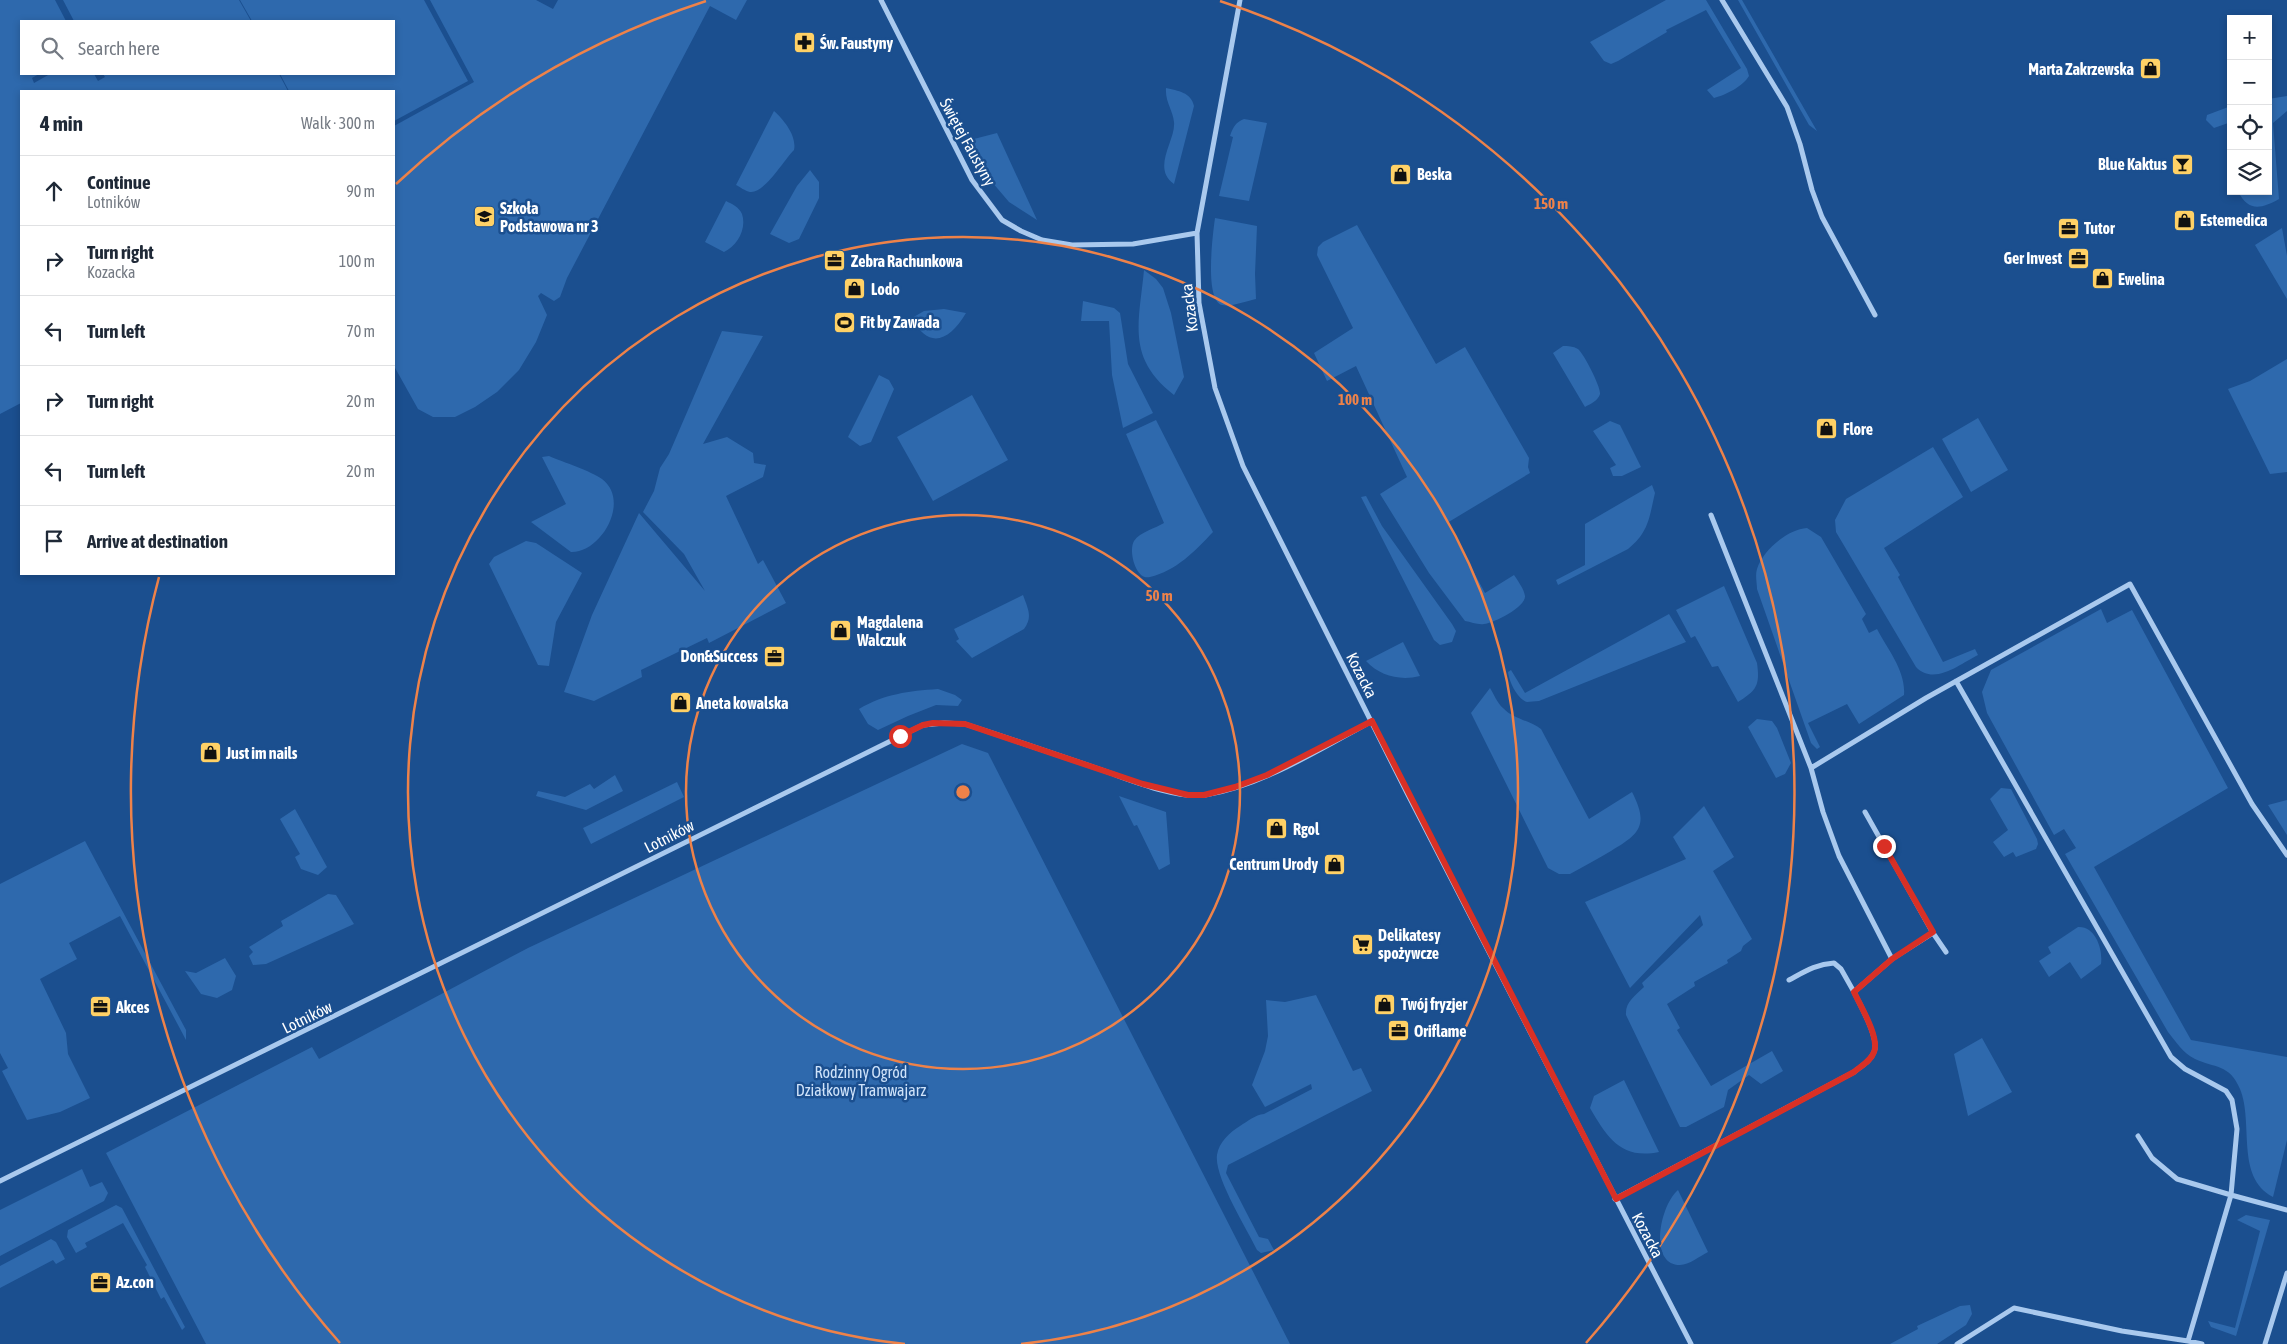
<!DOCTYPE html>
<meta charset="utf-8">
<style>
:root{--surface:#fff;--page:#f6f6f7;--text:#1f2937;--muted:#747a83;--line:#e0e1e3}
body{margin:0;font-family:"Asap Condensed",sans-serif;background:var(--page);color:var(--text)}
.controls{position:absolute;right:15px;top:15px;display:grid;overflow:hidden;border-radius:0px;box-shadow:0 2px 8px #0003}
.controls button{width:45px;height:45px;display:grid;place-items:center;padding:0;border:0;border-bottom:1px solid var(--line);background:var(--surface);color:var(--text);font:25px sans-serif}
.stop{position:absolute;width:15px;height:15px;margin:-11px;border:4px solid #d93025;border-radius:50%;background:#fff}
.stop.end{background:#d93025;border-color:#fff;box-shadow:0 1px 5px #0008}
.list{margin:0;padding:0;list-style:none}
h2{display:flex;justify-content:space-between;align-items:center;height:65px;margin:0;padding:0 20px;font-size:21px}
h2 small{font-size:16px;font-weight:400;color:var(--muted)}
.list li{display:grid;grid-template-columns:32px 1fr auto;gap:15px;align-items:center;box-sizing:border-box;height:70px;padding:0 20px;border-top:1px solid var(--line)}
.list b{display:block;font-size:19px;white-space:nowrap}
.list p{margin:0;font-size:16px;white-space:nowrap;color:var(--muted)}
.list em{font-size:16px;font-style:normal;color:var(--muted)}
.icon{flex:none;width:28px;height:28px;fill:none;stroke:currentColor;stroke-width:2;stroke-linecap:round;stroke-linejoin:round}
.map{position:relative;flex:none;width:2287px;height:1344px;overflow:hidden}
.search{position:absolute;background:var(--surface);box-shadow:0 2px 8px #0003;left:20px;top:20px;width:375px;height:55px;display:flex;align-items:center;gap:12px;box-sizing:border-box;padding:0 18px;border-radius:0px;color:var(--muted);font-size:19px}
.panel{position:absolute;background:var(--surface);box-shadow:0 2px 8px #0003;left:20px;top:90px;width:375px;height:485px;border-radius:0px}
.map>svg:first-child{display:block}
.green{fill:#2e69ad}
.lines{fill:none;stroke-linecap:round;stroke-linejoin:round}
.minor{stroke:#a9c9ee;stroke-width:5}
.route{stroke:#d93025;stroke-width:6}
.ring{fill:none;stroke:#ee8249;stroke-width:2.5}
.labels{text-anchor:middle;dominant-baseline:central;stroke-width:5;stroke-linejoin:round;paint-order:stroke}
.poi-label{font-size:16px;font-weight:bold;fill:#fff;stroke:#1b4f8f;text-anchor:start}
.street-label{font-size:16px;fill:#fff;stroke:#1b4f8f}
.park-label{font-size:16px;fill:#cfe3fa;stroke:#1b4f8f}
.centre{fill:#ee8249;stroke:#1b4f8f;stroke-width:2.5}
.ring-label{font-size:15px;text-anchor:middle;font-weight:bold;fill:#ee8249;stroke:#1b4f8f;stroke-width:5;stroke-linejoin:round;paint-order:stroke}
</style>
<div class="map">
<svg width="2287" height="1344" viewBox="0 0 2287 1344">
<rect width="100%" height="100%" fill="#1b4f8f"/>
<path class="green" d="M0,0H55L66,21H21V74H39L32,78L34,83L50,74H94L98,81L105,77L103,74H279L288,91H21V403L0,414Z
M63,0H239L251,21H74Z
M240,0H424L468,81L394,121V91H289L280,74H394V21H252Z
M430,0H536L553,9L558,0H747L736,20L710,6L567,278L560,297L554,301L541,293L538,296L547,315L536,342L519,370L497,392L475,407L455,417H433L418,409L394,366V126L474,82Z
M1666,0H1706L1747,69L1749,76C1743,86 1726,95 1714,98L1707,90L1741,68L1706,10L1666,30L1667,32L1618,61L1611,64L1604,61L1590,42Z
M1738,0H1742L1817,131L1809,125Z
M1166,88C1178,91 1191,92 1194,106L1174,184C1151,168 1176,140 1174,122C1173,110 1165,102 1166,88Z
M2287,96V111L2273,123L2279,199C2261,209 2248,212 2238,191H2268V99Z
M2231,106V122L2214,128L2206,120L2207,115Z
M774,111C784,120 797,136 794,150C784,160 764,194 750,192C745,191 740,187 736,185Z
M1244,119L1267,123L1249,201L1219,196L1233,137L1230,136C1233,127 1236,122 1244,119Z
M997,133L1037,220L1009,202L986,175L970,140Z
M810,170L819,182V198L799,239L789,243L770,234L797,186Z
M726,201C732,204 739,207 742,214C747,229 737,246 724,252L705,242Z
M1215,218L1257,226L1255,274L1256,299C1247,301 1231,307 1222,305C1204,300 1213,233 1215,218Z
M1357,225L1436,364L1465,347L1529,458L1528,467L1530,473L1447,523L1485,593L1514,575C1518,581 1524,589 1525,596C1526,607 1494,623 1484,624C1478,625 1471,622 1465,621L1429,573L1380,494L1407,477L1356,366L1327,381L1314,353L1353,328L1317,255L1318,247L1323,242Z
M2282,228L2287,256V299L2255,245Z
M1144,270L1156,279L1163,288L1171,313L1184,377L1174,395C1126,358 1139,323 1144,270Z
M1083,301L1114,308L1120,313L1128,364L1153,413L1123,428L1112,375L1109,321H1081Z
M944,309L966,313C950,340 929,351 912,318L924,311Z
M722,331L763,336L703,444L727,437L753,453L754,463L766,465L763,477L726,496L758,564L763,560L786,603L709,643L707,638L641,670L642,677L594,701L564,692L592,615L639,513L705,591L684,554L643,512L654,491L660,468L669,454Z
M1563,346C1568,346 1573,346 1578,349C1584,354 1601,387 1600,394C1598,401 1590,404 1585,407L1553,353Z
M2287,359V472L2270,474L2228,389L2250,381Z
M879,375L889,380L894,389L871,442L860,446L848,437Z
M972,395L1008,460L933,501L897,437Z
M1978,418L2008,470L1971,492L1942,439Z
M1156,420L1213,532C1195,551 1176,571 1150,577C1136,581 1128,551 1134,541C1140,532 1156,528 1164,523L1126,434Z
M1610,421L1620,425L1641,467L1622,476H1613L1610,468L1616,465L1593,431Z
M1933,447L1963,497L1884,548L1900,575L1898,577L1943,662L1975,649L1978,655C1960,664 1934,686 1916,667L1836,532L1835,520L1846,499Z
M549,456C563,462 591,471 602,479C631,501 601,553 571,552L531,522L566,504L542,457Z
M1652,485L1655,493C1649,518 1649,532 1628,549L1558,585L1556,580L1585,565V524Z
M1366,496L1382,526L1452,624L1456,631L1452,642L1440,645L1434,640L1361,497Z
M1807,528L1821,537L1866,614L1862,619L1869,633L1877,629C1888,650 1906,671 1904,695L1859,724L1847,704L1808,723L1820,747L1817,749L1811,743L1757,589C1757,583 1755,575 1757,569C1763,550 1788,529 1807,528Z
M526,541L536,543L582,573L556,622L549,666L538,665L489,564L494,557Z
M1724,586L1757,663C1760,685 1757,690 1738,702L1718,666L1712,667L1695,636L1691,638L1676,610Z
M1023,595C1028,609 1033,617 1024,629L972,658L956,641L959,639L954,629Z
M2101,609L2107,623L2132,610L2228,788L2094,867L2191,1040L2287,1057V1140L2273,1197C2235,1177 2254,1123 2240,1089C2230,1064 2214,1068 2195,1059C2183,1053 2176,1042 2168,1032L2065,854L2076,848L2064,829L2054,835L1987,713L1982,692L1991,670Z
M1669,614L1686,642L1539,701C1535,701 1530,702 1527,702C1517,699 1509,681 1508,672L1511,670L1525,693Z
M1403,642L1420,676C1400,681 1380,676 1366,661Z
M1490,688C1494,694 1497,703 1503,708C1513,719 1529,720 1541,729L1589,819L1632,792C1649,825 1640,834 1611,851C1598,859 1584,866 1570,874H1559L1548,868L1471,713Z
M938,689L955,695L962,700L958,706L936,705L908,716L878,730L868,724L859,709C884,694 909,691 938,689Z
M1757,719L1772,721L1777,728L1791,763L1785,774L1776,778L1748,727Z
M962,744L988,753L1290,1344H206L106,1153L312,1047L319,1059L528,948Z
M615,775L623,791L586,810L536,796L538,791L565,797L590,784L594,789Z
M677,782L684,797L591,844L583,828Z
M2001,788L2011,789L2037,839L2038,844L2036,849L2016,857L2013,852L2004,857L1993,842L2008,830L1990,799Z
M1119,796L1166,812L1170,864L1159,870L1137,825L1134,826Z
M2287,800V835L2268,805Z
M1704,806L1734,857L1713,871L1752,939L1743,946L1741,951L1727,960L1728,963L1694,982L1695,986L1667,1004L1680,1028L1677,1030L1711,1086L1772,1051L1783,1071L1761,1084L1749,1075L1728,1090L1724,1107L1686,1127H1680L1678,1123L1626,1015C1625,1002 1635,996 1644,987L1642,983L1703,925L1700,915L1630,988L1585,902L1686,859L1673,837Z
M295,809L327,867L318,875L301,869L295,857L300,854L280,819Z
M85,841L186,1030V1040L120,916L69,943L77,959L40,979L66,1033L68,1054L90,1098L60,1112L27,1120L2,1071L8,1068L0,1053V884Z
M328,894L336,895L354,924L266,964L253,965L249,956L253,952L249,947L283,926L281,921Z
M2078,927C2096,926 2103,950 2101,964L2081,979L2070,962L2049,977L2039,961L2051,953L2048,947Z
M225,958L236,976L232,990L217,998L201,994L185,971L196,973Z
M1316,995L1353,1071L1361,1068L1372,1091L1228,1165L1226,1173L1259,1237L1268,1239L1274,1250L1261,1253L1257,1250C1247,1229 1214,1177 1217,1155C1219,1142 1230,1132 1240,1126C1248,1121 1255,1115 1264,1114L1312,1089L1311,1084L1265,1107L1252,1085L1265,1051L1268,1036L1266,1000L1285,1002Z
M1982,1038L2012,1092L1968,1116L1954,1054Z
M1624,1080L1659,1152C1621,1160 1607,1137 1590,1108L1594,1096Z
M82,1169L90,1187L102,1182L108,1193L104,1201L0,1256V1210Z
M1678,1190L1708,1252C1700,1256 1689,1265 1680,1265C1648,1265 1660,1205 1678,1190Z
M116,1205L122,1208L185,1327L182,1330L164,1297L161,1299L145,1267L147,1265L123,1223L85,1243L87,1247L76,1253L67,1237L68,1230Z
M2246,1215L2270,1220L2236,1336L2211,1327L2208,1321L2235,1328L2260,1231L2237,1220Z
M51,1239L56,1242L65,1259L56,1264L53,1260L0,1288V1293V1266Z
M1970,1305L1972,1314L1966,1325L1937,1344H1890L1918,1329L1917,1326L1960,1306Z"/>
<g class="lines">
<path class="minor" d="M881,0L972,180L1002,220L1021,231L1042,240L1072,245L1133,244L1197,233
M1240,0L1197,233L1199,303L1215,388L1243,466L1407,793L1691,1344
M1722,0L1787,107L1800,144L1812,190L1822,217L1875,315
M1711,515L1811,768L1926,698L2130,584L2252,804L2287,855
M1956,681L2171,1057L2185,1069L2226,1091L2232,1100L2237,1129L2231,1195L2287,1210
M1811,768L1823,812L1839,856L1892,959
M1933,933L1946,952
M1789,980C1804,972 1816,964 1834,963L1841,969L1854,992
M0,1181L923,725L944,723L965,724C1011,739 1057,755 1102,770C1131,780 1175,799 1205,795C1262,786 1322,748 1372,721
M1615,1199L1854,1072C1861,1066 1871,1061 1874,1052C1880,1039 1860,1005 1854,992L1892,959L1933,933L1865,812
M2188,1341L2202,1344
M1957,1344L2014,1308L2122,1331L2188,1341L2231,1195L2177,1179L2152,1158L2138,1136
M2265,1344L2287,1273"/>
</g>
<g class="lines">
<path class="route" d="M900,736L923,725L933,723L965,724L1143,784L1188,795H1204L1235,787L1267,775L1372,721L1616,1199L1854,1072C1861,1066 1871,1061 1874,1052C1880,1038 1860,1005 1854,992L1892,959L1933,932L1884,846"/>
</g>
<g class="ring">
<circle cx="963" cy="792" r="277"/>
<path d="M905 1344A555 555 0 1 1 1021 1344"/>
<path d="M340 1343A832 832 0 0 1 159 577M396 184A832 832 0 0 1 706 1M1220 1A832 832 0 0 1 1586 1343"/>
</g>
<defs>
<symbol id="pharmacy-square" viewBox="-11 -11 22 22"><rect x="-9" y="-9" width="18" height="18" rx="4" fill="#ffd166" stroke="#1b4f8f"/><path d="M-2-6h4v4h4v4h-4v4h-4v-4h-4v-4h4Z" fill="#111"/></symbol>
<symbol id="shop-square" viewBox="-11 -11 22 22"><rect x="-9" y="-9" width="18" height="18" rx="4" fill="#ffd166" stroke="#1b4f8f"/><path d="M-5-2.5h2.3a2.7 3.5 0 0 1 5.4 0H5L5.5 6h-11ZM-1.5-2.5h3a1.5 2.3 0 0 0-3 0Z" fill="#111"/></symbol>
<symbol id="bar-square" viewBox="-11 -11 22 22"><rect x="-9" y="-9" width="18" height="18" rx="4" fill="#ffd166" stroke="#1b4f8f"/><path d="M-6-5H6L.8 .8V4.5H3.5V6h-7V4.5H-.8V.8Z" fill="#111"/></symbol>
<symbol id="school-square" viewBox="-11 -11 22 22"><rect x="-9" y="-9" width="18" height="18" rx="4" fill="#ffd166" stroke="#1b4f8f"/><path d="M0-5L7-2L0 1L-7-2ZM-4 1L0 2.5L4 1V4Q0 6-4 4Z" fill="#111"/></symbol>
<symbol id="office-square" viewBox="-11 -11 22 22"><rect x="-9" y="-9" width="18" height="18" rx="4" fill="#ffd166" stroke="#1b4f8f"/><path d="M-6-3h4V-5.5h4V-3h4V5H-6ZM-1-4.5V-3h2v-1.5ZM-6 0V1H6V0Z" fill="#111"/></symbol>
<symbol id="stadium-square" viewBox="-11 -11 22 22"><rect x="-9" y="-9" width="18" height="18" rx="4" fill="#ffd166" stroke="#1b4f8f"/><path d="M0-5a6.5 5 0 1 0 0 10a6.5 5 0 1 0 0-10ZM-3.5-1.8h7v3.6h-7Z" fill="#111"/></symbol>
<symbol id="supermarket-square" viewBox="-11 -11 22 22"><rect x="-9" y="-9" width="18" height="18" rx="4" fill="#ffd166" stroke="#1b4f8f"/><path d="M-6-5.5h2.5l.6 2H6L4.5 2H-2.5L-4.4-4H-6ZM-1.5 3.2a1.3 1.3 0 1 0 .1 0ZM3 3.2a1.3 1.3 0 1 0 .1 0Z" fill="#111"/></symbol>
</defs>
<g fill-rule="evenodd">
<use href="#pharmacy-square" x="792" y="30" width="25" height="25"/>
<use href="#shop-square" x="2138" y="56" width="25" height="25"/>
<use href="#bar-square" x="2170" y="152" width="25" height="25"/>
<use href="#shop-square" x="1388" y="162" width="25" height="25"/>
<use href="#school-square" x="472" y="204" width="25" height="25"/>
<use href="#shop-square" x="2172" y="208" width="25" height="25"/>
<use href="#office-square" x="2056" y="216" width="25" height="25"/>
<use href="#office-square" x="2066" y="246" width="25" height="25"/>
<use href="#office-square" x="822" y="248" width="25" height="25"/>
<use href="#shop-square" x="2090" y="266" width="25" height="25"/>
<use href="#shop-square" x="842" y="276" width="25" height="25"/>
<use href="#stadium-square" x="832" y="310" width="25" height="25"/>
<use href="#shop-square" x="1814" y="416" width="25" height="25"/>
<use href="#shop-square" x="828" y="618" width="25" height="25"/>
<use href="#office-square" x="762" y="644" width="25" height="25"/>
<use href="#shop-square" x="668" y="690" width="25" height="25"/>
<use href="#shop-square" x="198" y="740" width="25" height="25"/>
<use href="#shop-square" x="1264" y="816" width="25" height="25"/>
<use href="#shop-square" x="1322" y="852" width="25" height="25"/>
<use href="#supermarket-square" x="1350" y="932" width="25" height="25"/>
<use href="#shop-square" x="1372" y="992" width="25" height="25"/>
<use href="#office-square" x="88" y="994" width="25" height="25"/>
<use href="#office-square" x="1386" y="1018" width="25" height="25"/>
<use href="#office-square" x="88" y="1270" width="25" height="25"/>
</g>
<g class="labels">
<g class="poi-label">
<text x="820" y="43">Św. Faustyny</text>
<text x="2134" y="69" text-anchor="end">Marta Zakrzewska</text>
<text x="2167" y="164" text-anchor="end">Blue Kaktus</text>
<text x="1417" y="174">Beska</text>
<text x="500" y="208">Szkoła<tspan x="500" dy="18">Podstawowa nr 3</tspan></text>
<text x="2200" y="220">Estemedica</text>
<text x="2084" y="228">Tutor</text>
<text x="2062" y="258" text-anchor="end">Ger Invest</text>
<text x="851" y="261">Zebra Rachunkowa</text>
<text x="2118" y="279">Ewelina</text>
<text x="871" y="289">Lodo</text>
<text x="860" y="322">Fit by Zawada</text>
<text x="1843" y="429">Flore</text>
<text x="857" y="622">Magdalena<tspan x="857" dy="18">Walczuk</tspan></text>
<text x="758" y="656" text-anchor="end">Don&amp;Success</text>
<text x="696" y="703">Aneta kowalska</text>
<text x="226" y="753">Just im nails</text>
<text x="1293" y="829">Rgol</text>
<text x="1318" y="864" text-anchor="end">Centrum Urody</text>
<text x="1378" y="935">Delikatesy<tspan x="1378" dy="18">spożywcze</tspan></text>
<text x="1401" y="1004">Twój fryzjer</text>
<text x="116" y="1007">Akces</text>
<text x="1414" y="1031">Oriflame</text>
<text x="116" y="1282">Az.con</text>
</g>
<g class="street-label">
<text transform="translate(968 142) rotate(61)">Świętej Faustyny</text>
<text transform="translate(1189 308) rotate(-97)">Kozacka</text>
<text transform="translate(1362 675) rotate(63)">Kozacka</text>
<text transform="translate(669 836) rotate(-27)">Lotników</text>
<text transform="translate(307 1017) rotate(-26)">Lotników</text>
<text transform="translate(1648 1235) rotate(62)">Kozacka</text>
</g>
<g class="park-label">
<text x="861" y="1072">Rodzinny Ogród<tspan x="861" dy="18">Działkowy Tramwajarz</tspan></text>
</g>
</g>
<circle cx="963" cy="792" r="8" class="centre"/>
<g class="ring-label">
<text x="1551" y="209">150 m</text>
<text x="1355" y="405">100 m</text>
<text x="1159" y="601">50 m</text>
</g>
</svg>
<div class="controls">
<button>+</button>
<button>−</button>
<button><svg class="icon" aria-label="locate" viewBox="0 0 24 24"><circle cx="12" cy="12" r="6"/><path d="M12 2v4M12 18v4M2 12h4M18 12h4"/></svg></button>
<button><svg class="icon" aria-label="layers" viewBox="0 0 24 24"><path d="M12 4l9 5-9 5-9-5zM3 14l9 5 9-5"/></svg></button>
</div>
<div class="stop" style="left:900px;top:736px"></div>
<div class="stop end" style="left:1884px;top:846px"></div>
<div class="search"><svg class="icon" aria-label="search" viewBox="0 0 24 24"><circle cx="10" cy="10" r="6"/><path d="M15 15l6 6"/></svg>Search here</div>
<section class="panel">
<h2>4 min<small>Walk · 300 m</small></h2>
<ul class="list">
<li><svg class="icon" aria-label="ahead" viewBox="0 0 24 24"><path d="M12 20V5M6 11l6-6 6 6"/></svg><div><b>Continue</b><p>Lotników</p></div><em>90 m</em></li>
<li><svg class="icon" aria-label="right" viewBox="0 0 24 24"><path d="M7 20v-9h11M14 6l5 5-5 5"/></svg><div><b>Turn right</b><p>Kozacka</p></div><em>100 m</em></li>
<li><svg class="icon" aria-label="left" viewBox="0 0 24 24"><path d="M17 20v-9H6M10 6l-5 5 5 5"/></svg><div><b>Turn left</b></div><em>70 m</em></li>
<li><svg class="icon" aria-label="right" viewBox="0 0 24 24"><path d="M7 20v-9h11M14 6l5 5-5 5"/></svg><div><b>Turn right</b></div><em>20 m</em></li>
<li><svg class="icon" aria-label="left" viewBox="0 0 24 24"><path d="M17 20v-9H6M10 6l-5 5 5 5"/></svg><div><b>Turn left</b></div><em>20 m</em></li>
<li><svg class="icon" aria-label="arrive" viewBox="0 0 24 24"><path d="M6 21V4h12l-3 4 3 4H6"/></svg><div><b>Arrive at destination</b></div></li>
</ul>
</section>
</div>
